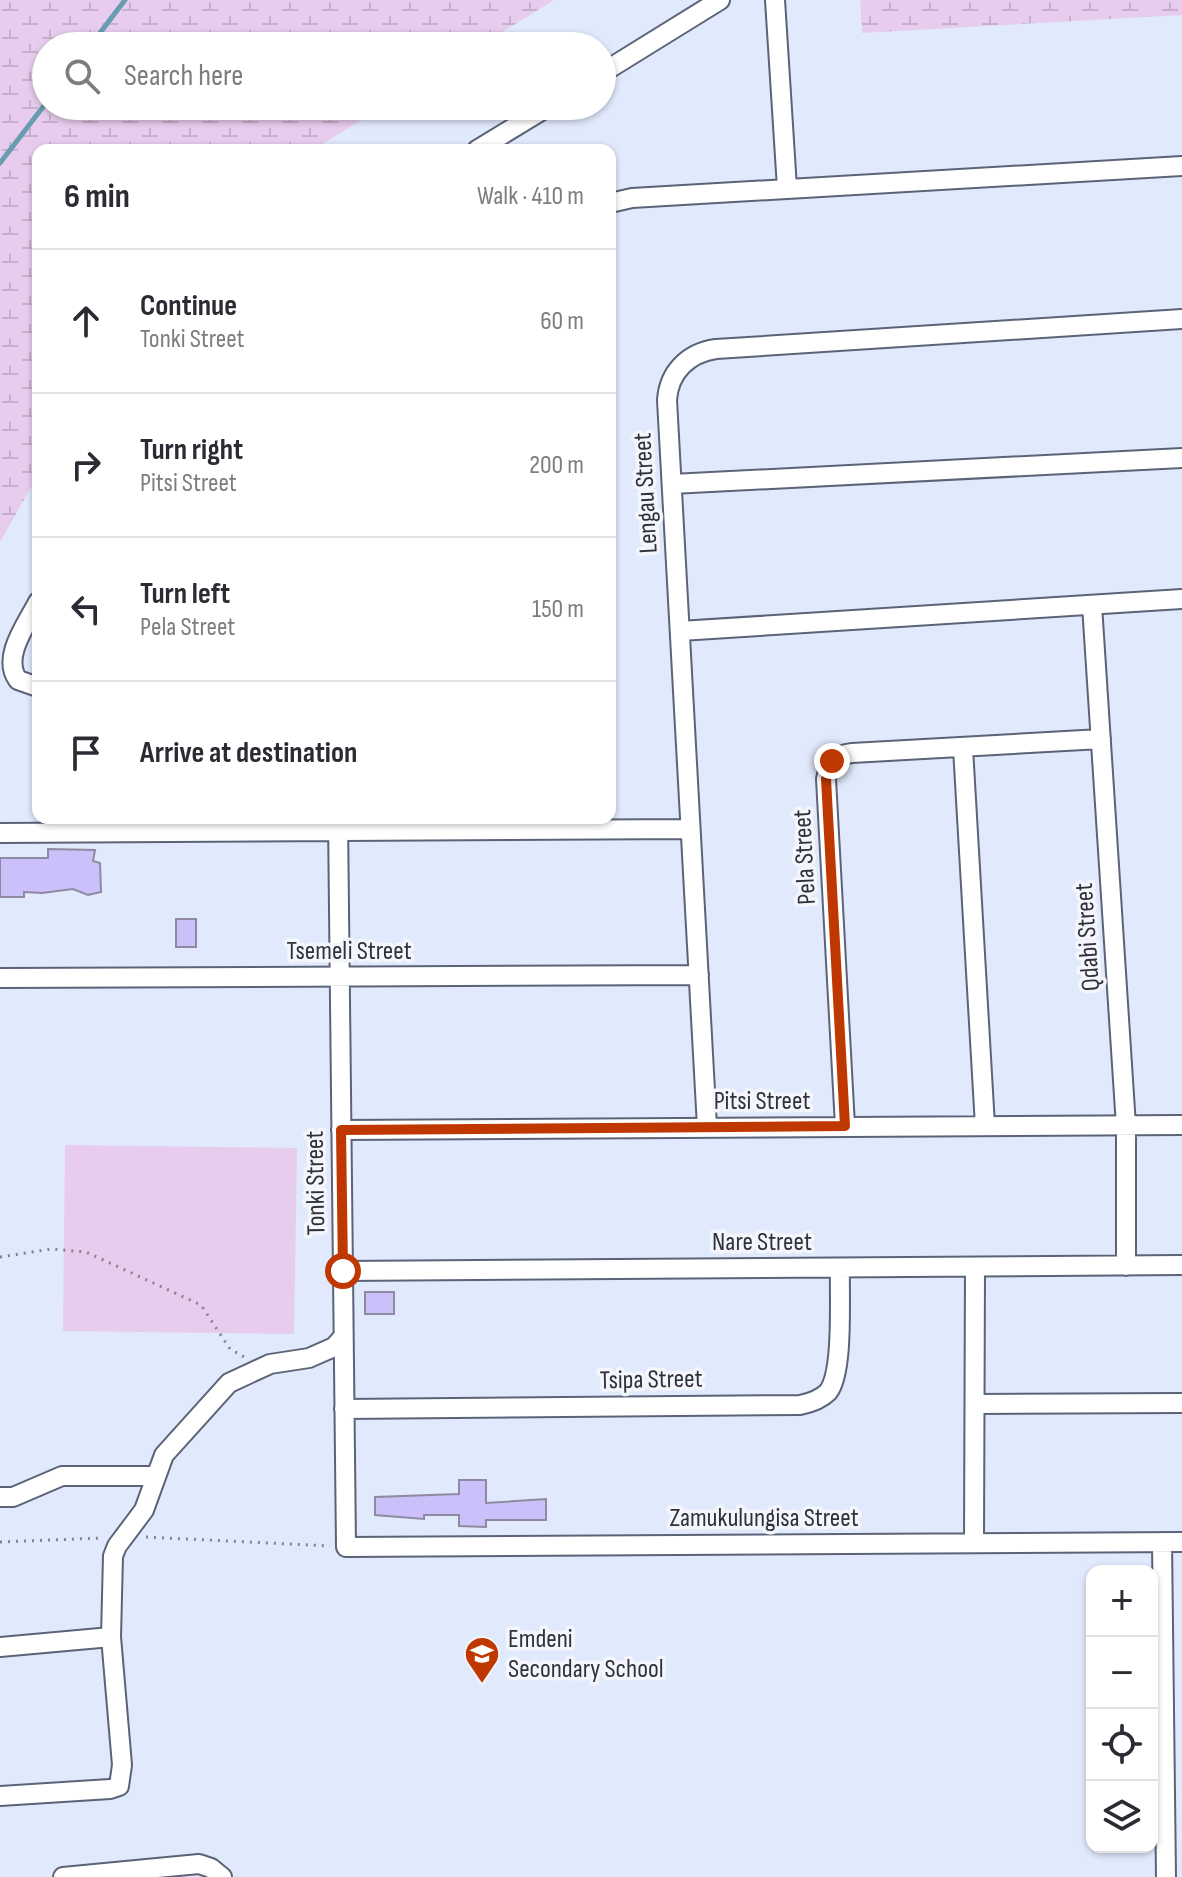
<!DOCTYPE html>
<meta charset="utf-8">
<style>
:root{--surface:#fff;--page:#f2f2f3;--text:#2b2b33;--muted:#7c7c81;--line:#e1e1e2}
body{margin:0;font-family:"Sofia Sans Condensed",sans-serif;background:var(--page);color:var(--text)}
.controls{position:absolute;right:24px;bottom:24px;display:grid;overflow:hidden;border-radius:16px;box-shadow:0 2px 6px #0004}
.controls button{width:72px;height:72px;display:grid;place-items:center;padding:0;border:0;border-bottom:2px solid var(--line);background:var(--surface);color:var(--text);font:40px sans-serif}
.stop{position:absolute;width:24px;height:24px;margin:-18px;border:6px solid #c03801;border-radius:50%;background:#fff}
.stop.end{background:#c03801;border-color:#fff;box-shadow:0 2px 8px #0008}
.list{margin:0;padding:0;list-style:none}
h2{display:flex;justify-content:space-between;align-items:center;height:104px;margin:0;padding:0 32px;font-size:34px}
h2 small{font-size:26px;font-weight:400;color:var(--muted)}
.list li{display:grid;grid-template-columns:52px 1fr auto;gap:24px;align-items:center;box-sizing:border-box;height:144px;padding:0 32px;border-top:2px solid var(--line)}
.list b{display:block;font-size:30px;white-space:nowrap}
.list p{margin:0;font-size:26px;white-space:nowrap;color:var(--muted)}
.list em{font-size:26px;font-style:normal;color:var(--muted)}
.icon{flex:none;width:44px;height:44px;fill:none;stroke:currentColor;stroke-width:2;stroke-linecap:round;stroke-linejoin:round}
.map{position:relative;flex:none;width:1182px;height:1877px;overflow:hidden}
.search{position:absolute;background:var(--surface);box-shadow:0 2px 6px #0004;left:32px;top:32px;width:584px;height:88px;display:flex;align-items:center;gap:20px;box-sizing:border-box;padding:0 28px;border-radius:44px;color:var(--muted);font-size:30px}
.panel{position:absolute;background:var(--surface);box-shadow:0 2px 6px #0004;left:32px;top:144px;width:584px;height:680px;border-radius:16px}
.map>svg:first-child{display:block}
.wetland{fill:url(#wetland-marsh)}
.pitch{fill:#e8ccee}
.lines{fill:none;stroke-linecap:round;stroke-linejoin:round}
.stream{stroke:#679daf;stroke-width:5}
.building{fill:#ccc0fa;stroke:#8f8aa1;stroke-width:2}
.minor-casing{stroke:#5b6377;stroke-width:22}
.path{stroke:#7f8492;stroke-width:3;stroke-dasharray:2 6;stroke-linecap:butt}
.minor{stroke:#fff;stroke-width:18}
.route{stroke:#c03801;stroke-width:10}
.labels{text-anchor:middle;dominant-baseline:central;stroke-width:7;stroke-linejoin:round;paint-order:stroke}
.street-label{font-size:26px;fill:#2e323b;stroke:#f4f6fb}
.poi-label{font-size:26px;fill:#2e323b;stroke:#f4f6fb;text-anchor:start}
</style>
<div class="map">
<svg width="1182" height="1877" viewBox="0 0 1182 1877">
<defs>
<pattern id="wetland-marsh" width="20" height="14" patternUnits="userSpaceOnUse" patternTransform="scale(2)"><rect width="20" height="14" fill="#e8ccee"/><path d="M1 5h8M5 5V1M11 12h8M15 12V8" fill="none" stroke="#c7b0cd"/></pattern>
</defs>
<rect width="100%" height="100%" fill="#e1e9fc"/>
<path class="wetland" d="M0,0H554L480,46H46V106H384L313,150H38V475L0,542Z
M860,0H1182V15L862,33Z"/>
<path class="pitch" d="M65,1145L297,1148L294,1334L63,1331Z"/>
<g class="lines">
<path class="stream" d="M90,46L125,0
M0,163L46,103"/>
</g>
<path class="building" d="M48,849L95,850L93,861L100,863L101,892L88,895L73,889L42,893L24,892V897H0V858H48Z
M176,919H196V947H176Z
M365,1292H394V1314H365Z
M459,1480H486V1503L546,1499V1520H486V1527L459,1526V1515H424V1519L375,1515V1497L459,1494Z"/>
<g class="lines">
<defs>
<path id="minor" d="M775,0L787,188
M602,73L720,0
M477,150L549,106
M610,203L632,198L1182,166
M672,484L1182,458
M38,602C27,624 1,657 18,680L38,687
M1092,605L1126,1126V1266
M680,631L1182,599
M963,748L985,1126
M338,818L346,1547L1182,1542
M0,833L690,829
M0,978L699,975
M845,1126L826,779C829,762 835,755 852,753L1101,739
M707,1127L667,400C669,372 688,353 716,349L1182,319
M341,1130L1182,1125
M343,1271L1182,1265
M975,1404L1182,1403
M344,1409L800,1405C810,1403 820,1400 828,1392C844,1372 839,1295 840,1268
M0,1497H13L62,1476H155
M1162,1542L1166,1877
M974,1543L975,1267
M111,1637L113,1556L117,1546L144,1510L164,1455L229,1383L270,1364L309,1358L334,1347L343,1337
M0,1647L111,1637L122,1765L119,1786L110,1789L0,1796
M63,1877L199,1864L211,1868L222,1877"/>
</defs>
<use href="#minor" class="minor-casing"/>
<path class="path" d="M0,1257L51,1249L86,1252L201,1305L230,1349L246,1358
M146,1537L330,1546
M0,1542L102,1538"/>
<use href="#minor" class="minor"/>
</g>
<g class="lines">
<path class="route" d="M343,1271L341,1130L845,1126L826,779L832,761"/>
</g>
<defs>
<symbol id="school-pin" viewBox="-11 -11 22 30"><path d="M0 17L-7.5 6A9.5 9.5 0 1 1 7.5 6Z" fill="#c03801" stroke="#f4f6fb"/><path d="M0-5L7-2L0 1L-7-2ZM-4 1L0 2.5L4 1V4Q0 6-4 4Z" fill="#fff"/></symbol>
</defs>
<g fill-rule="evenodd">
<use href="#school-pin" x="462" y="1634" width="40" height="54"/>
</g>
<g class="labels">
<g class="street-label">
<text transform="translate(646 493) rotate(-93)">Lengau Street</text>
<text transform="translate(805 857) rotate(-93)">Pela Street</text>
<text transform="translate(1088 937) rotate(-94)">Qdabi Street</text>
<text x="349" y="951">Tsemeli Street</text>
<text x="762" y="1101">Pitsi Street</text>
<text transform="translate(316 1183) rotate(-91)">Tonki Street</text>
<text x="762" y="1242">Nare Street</text>
<text transform="translate(651 1380) rotate(-1)">Tsipa Street</text>
<text x="764" y="1518">Zamukulungisa Street</text>
</g>
<g class="poi-label">
<text x="508" y="1639">Emdeni<tspan x="508" dy="30">Secondary School</tspan></text>
</g>
</g>
</svg>
<div class="controls">
<button>+</button>
<button>−</button>
<button><svg class="icon" aria-label="locate" viewBox="0 0 24 24"><circle cx="12" cy="12" r="6"/><path d="M12 2v4M12 18v4M2 12h4M18 12h4"/></svg></button>
<button><svg class="icon" aria-label="layers" viewBox="0 0 24 24"><path d="M12 4l9 5-9 5-9-5zM3 14l9 5 9-5"/></svg></button>
</div>
<div class="stop" style="left:343px;top:1271px"></div>
<div class="stop end" style="left:832px;top:761px"></div>
<div class="search"><svg class="icon" aria-label="search" viewBox="0 0 24 24"><circle cx="10" cy="10" r="6"/><path d="M15 15l6 6"/></svg>Search here</div>
<section class="panel">
<h2>6 min<small>Walk · 410 m</small></h2>
<ul class="list">
<li><svg class="icon" aria-label="ahead" viewBox="0 0 24 24"><path d="M12 20V5M6 11l6-6 6 6"/></svg><div><b>Continue</b><p>Tonki Street</p></div><em>60 m</em></li>
<li><svg class="icon" aria-label="right" viewBox="0 0 24 24"><path d="M7 20v-9h11M14 6l5 5-5 5"/></svg><div><b>Turn right</b><p>Pitsi Street</p></div><em>200 m</em></li>
<li><svg class="icon" aria-label="left" viewBox="0 0 24 24"><path d="M17 20v-9H6M10 6l-5 5 5 5"/></svg><div><b>Turn left</b><p>Pela Street</p></div><em>150 m</em></li>
<li><svg class="icon" aria-label="arrive" viewBox="0 0 24 24"><path d="M6 21V4h12l-3 4 3 4H6"/></svg><div><b>Arrive at destination</b></div></li>
</ul>
</section>
</div>
